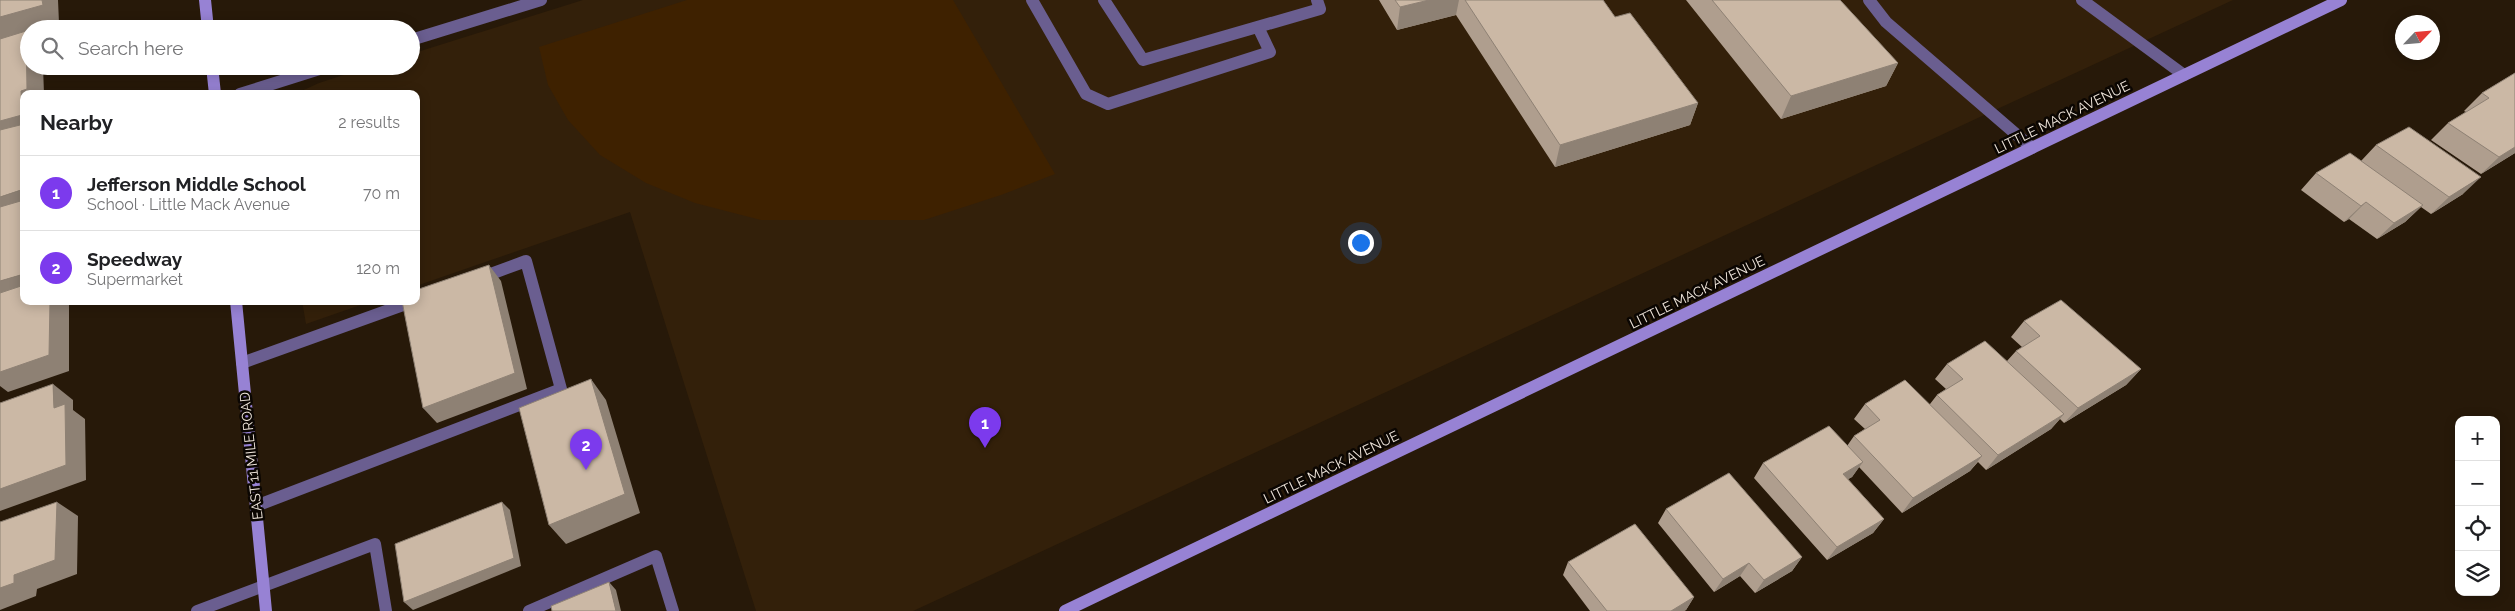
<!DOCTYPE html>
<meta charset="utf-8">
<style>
:root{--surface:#fff;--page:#f2f2f2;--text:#202124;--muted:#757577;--line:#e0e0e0;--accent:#7c3aed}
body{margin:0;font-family:Raleway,sans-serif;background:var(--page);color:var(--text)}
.controls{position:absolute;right:15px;bottom:15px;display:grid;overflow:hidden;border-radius:10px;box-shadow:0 2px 12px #0003}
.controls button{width:45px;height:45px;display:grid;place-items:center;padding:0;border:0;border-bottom:1px solid var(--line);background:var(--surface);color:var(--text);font:25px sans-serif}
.compass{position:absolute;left:2395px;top:15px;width:45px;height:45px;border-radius:50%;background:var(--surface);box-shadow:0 2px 12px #0003;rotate:64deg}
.you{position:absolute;left:1360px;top:242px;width:18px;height:18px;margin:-12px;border:4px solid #fff;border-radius:50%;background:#1a73e8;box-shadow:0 0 0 8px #1a73e833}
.badge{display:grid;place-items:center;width:32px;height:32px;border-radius:50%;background:var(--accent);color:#fff;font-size:16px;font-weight:700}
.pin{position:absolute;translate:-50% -41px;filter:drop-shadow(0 1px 2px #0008)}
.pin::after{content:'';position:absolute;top:26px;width:18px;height:15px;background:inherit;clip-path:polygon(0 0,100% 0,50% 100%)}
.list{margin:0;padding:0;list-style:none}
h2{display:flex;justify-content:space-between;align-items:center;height:65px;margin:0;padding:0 20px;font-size:21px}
h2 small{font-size:16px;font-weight:400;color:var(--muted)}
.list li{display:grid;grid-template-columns:32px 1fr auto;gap:15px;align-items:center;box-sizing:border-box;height:75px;padding:0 20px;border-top:1px solid var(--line)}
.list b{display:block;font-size:19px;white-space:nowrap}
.list p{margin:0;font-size:16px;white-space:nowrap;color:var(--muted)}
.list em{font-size:16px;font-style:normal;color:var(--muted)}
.icon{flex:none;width:28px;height:28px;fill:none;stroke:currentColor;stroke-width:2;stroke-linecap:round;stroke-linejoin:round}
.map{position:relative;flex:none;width:2515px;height:611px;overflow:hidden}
.search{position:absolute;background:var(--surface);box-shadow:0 2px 12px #0003;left:20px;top:20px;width:400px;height:55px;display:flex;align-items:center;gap:12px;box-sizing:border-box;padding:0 18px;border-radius:28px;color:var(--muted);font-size:19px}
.panel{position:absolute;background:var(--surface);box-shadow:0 2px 12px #0003;left:20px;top:90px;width:400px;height:215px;border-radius:10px}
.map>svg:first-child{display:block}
.built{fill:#33200a}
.green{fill:#3e2100}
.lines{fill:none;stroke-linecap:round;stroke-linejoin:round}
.service{stroke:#6a5e90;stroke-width:12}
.minor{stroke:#6a5e90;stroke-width:12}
.secondary{stroke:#9782d4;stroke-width:12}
.wall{fill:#af9e8e}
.shaded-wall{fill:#8e8174}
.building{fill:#cbb8a5;stroke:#8e8174}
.labels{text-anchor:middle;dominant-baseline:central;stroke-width:5;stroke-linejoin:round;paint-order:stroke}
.street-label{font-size:14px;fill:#f1e7dd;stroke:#0b0602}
</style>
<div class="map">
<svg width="2515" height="611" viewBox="0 0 2515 611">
<rect width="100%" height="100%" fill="#271909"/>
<path class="built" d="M583,0H2233L913,611H756L630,212L416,286V94H295L319,83L371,66H411V54Z
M302,301H372L306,324Z"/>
<path class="green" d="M687,0H953L1055,174L1001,195L924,220H761L695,203L646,183L600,155L568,120L548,85L539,47Z"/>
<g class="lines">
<path class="service" d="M1032,0L1086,94L1108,104L1270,52L1258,27
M1104,0L1143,60L1320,9L1317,0
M1869,0L1886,22L2032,148
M2082,0L2184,75
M242,363L414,301
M256,506L561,389L526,261L480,278
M197,611L375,544L386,611
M529,611L656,556L673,611"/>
<path class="minor" d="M411,40L541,0
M240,94L329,66"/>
<path class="secondary" d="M205,0L208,29
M212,66L215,94
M236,301L266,611
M1065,611L2341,0"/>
</g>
<path class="wall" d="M1379,0H1603L1615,17L1698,103L1690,125L1555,167L1456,15L1397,30Z
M1686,0H1840L1898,63L1886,86L1781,119Z
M2515,73V153L2481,174L2431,140L2448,123L2466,112L2464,111L2482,93Z
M2376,145L2463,194L2431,214L2421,207L2405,222L2377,239L2349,219L2344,222L2301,190L2316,173L2361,161Z
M2024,321L2141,369L2126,385L2064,423L2060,419L2051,429L1986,470L1978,462L1970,471L1902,513L1859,467L1852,477L1848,479L1884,519L1873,533L1827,560L1754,478L1763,463L1847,446L1854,436L1865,429L1854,419L1865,404H1930L1937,395L1946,389L1935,379L1947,364L2007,361L2016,351L2022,347L2011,337Z
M1666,509L1802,557L1792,571L1755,593L1740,576L1714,592L1658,523Z
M1568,562L1694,597L1686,610L1684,611H1590L1563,575Z"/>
<path class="shaded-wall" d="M42,0H58L59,23L37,29H29V31L26,32L29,34V66H43L44,94H24V137L0,144V121L21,91L0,40V17Z
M1429,0H1459L1456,15L1397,30L1400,7Z
M1898,63L1886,86L1781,119L1791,96Z
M1698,103L1690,125L1555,167L1560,145Z
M2515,147V153L2481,174L2499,157Z
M2481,177L2463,194L2431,214L2449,197Z
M24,189V212H0V197Z
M2366,202L2349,219L2344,222L2361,206Z
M2423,205L2405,222L2377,239L2394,223Z
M489,265L501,281L527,389L437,423L423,408Z
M24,274V296L0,299V281Z
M50,301H69V371L8,392L0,386V372Z
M2141,369L2126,385L2064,423L2078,408Z
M591,379L606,400L640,513L566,544L549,525Z
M53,384L73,400V410L85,419L86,480L0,511V489L54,408Z
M2064,414L2051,429L1986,470L1998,455Z
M1982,456L1970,471L1902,513L1913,498Z
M1863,462L1852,477L1833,488L1843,474Z
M57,502L78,516L77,574L37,589L36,596L0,610V588L14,575Z
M502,502L510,510L521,566L413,610L404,602Z
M1884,519L1873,533L1827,560L1837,547Z
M1802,557L1792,571L1755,593L1764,580Z
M1749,563L1740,576L1714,592L1723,579Z
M609,582L616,590L621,611H616Z
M1694,597L1686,610L1684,611H1671Z"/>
<path class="building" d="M0,0H42L43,5L0,17Z
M1395,0H1429L1400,7Z
M1465,0H1603L1615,17L1630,13L1698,103L1560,145Z
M1712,0H1840L1898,63L1791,96Z
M26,31L27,89L21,91L22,115L0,121V39Z
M2515,73V147L2499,157L2448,123L2489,98L2482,93Z
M24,124V189L0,197V130Z
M2409,127L2481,177L2449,197L2376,145Z
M2350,153L2423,205L2394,223L2366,202L2361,206L2316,173Z
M24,200V274L0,281V207Z
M489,265L515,373L423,408L402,301H416V290Z
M24,285V301H50L49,355L0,372V293Z
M2061,300L2141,369L2078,408L2016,351L2040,336L2024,321Z
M1985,341L2064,414L1998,455L1937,395L1963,379L1947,364Z
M591,379L625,494L549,525L519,408Z
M1905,380L1982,456L1913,498L1854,436L1880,420L1865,404Z
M53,384L54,408L65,404L66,465L0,489V403Z
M1829,426L1863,462L1843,474L1884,519L1837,547L1763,463Z
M1729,473L1802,557L1764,580L1749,563L1723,579L1666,509Z
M57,502L55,560L14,575V583L0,588V522Z
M502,502L514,558L404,602L395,544Z
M1635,524L1694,597L1671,611H1607L1568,562Z
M609,582L616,611H552L551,606Z"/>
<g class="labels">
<g class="street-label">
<text transform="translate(2062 117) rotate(-26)">LITTLE MACK AVENUE</text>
<text transform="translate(1697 292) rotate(-26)">LITTLE MACK AVENUE</text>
<text transform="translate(251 456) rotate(-96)">EAST 11 MILE ROAD</text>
<text transform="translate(1331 467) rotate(-26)">LITTLE MACK AVENUE</text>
</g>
</g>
</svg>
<div class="controls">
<button>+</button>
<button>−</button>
<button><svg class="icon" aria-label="locate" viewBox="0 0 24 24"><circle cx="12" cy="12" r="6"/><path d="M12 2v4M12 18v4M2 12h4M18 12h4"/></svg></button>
<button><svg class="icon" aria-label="layers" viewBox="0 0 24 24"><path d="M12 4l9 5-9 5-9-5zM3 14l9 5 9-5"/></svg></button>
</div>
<svg class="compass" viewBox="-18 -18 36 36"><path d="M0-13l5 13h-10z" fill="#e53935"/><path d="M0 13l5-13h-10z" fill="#757577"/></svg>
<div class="you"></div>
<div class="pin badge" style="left:985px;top:448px">1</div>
<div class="pin badge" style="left:586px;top:470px">2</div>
<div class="search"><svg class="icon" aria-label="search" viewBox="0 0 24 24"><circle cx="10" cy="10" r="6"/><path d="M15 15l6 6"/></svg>Search here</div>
<section class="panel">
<h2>Nearby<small>2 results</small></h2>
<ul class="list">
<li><span class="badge">1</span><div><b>Jefferson Middle School</b><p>School · Little Mack Avenue</p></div><em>70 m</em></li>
<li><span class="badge">2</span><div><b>Speedway</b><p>Supermarket</p></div><em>120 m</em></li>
</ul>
</section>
</div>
